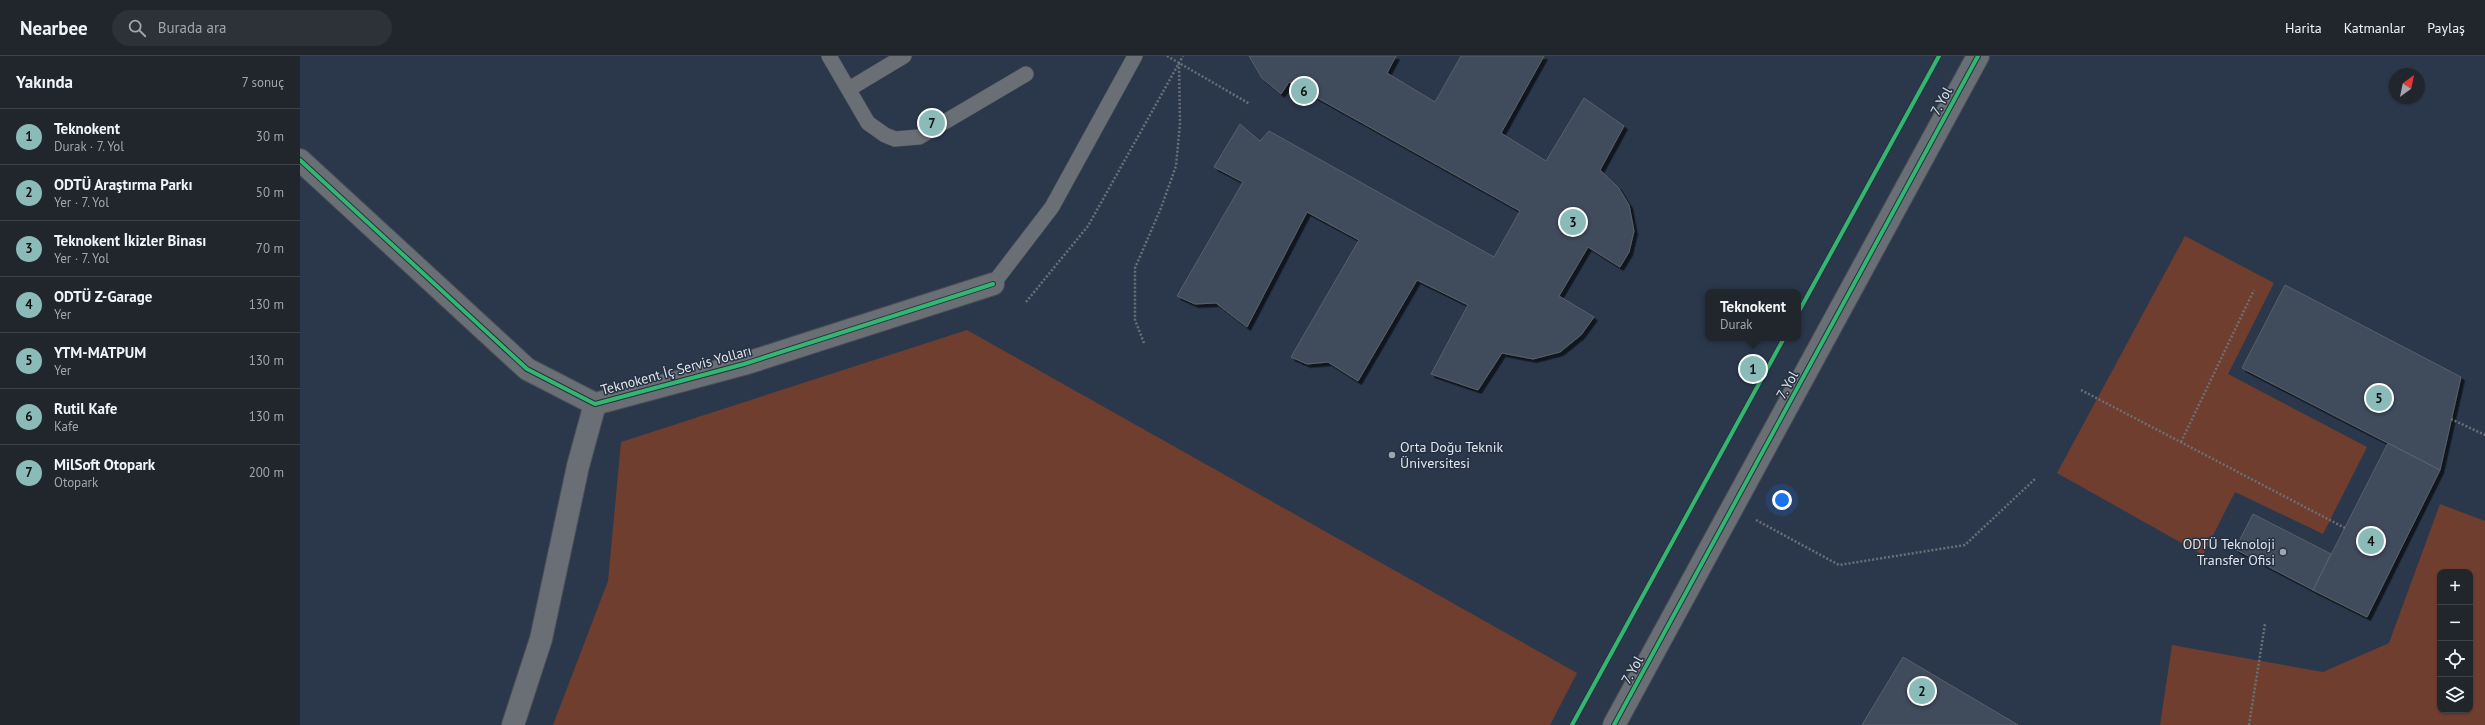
<!DOCTYPE html>
<html lang="tr">
<meta charset="utf-8">
<style>
:root{--surface:#21262c;--page:#2d3238;--text:#f1f3f6;--muted:#a2a5a9;--line:#3e4348;--accent:#8bbbb9}
body{margin:0;font-family:"PT Sans",sans-serif;background:var(--page);color:var(--text)}
.controls{position:absolute;right:12px;bottom:12px;display:grid;overflow:hidden;border-radius:8px;box-shadow:0 1px 3px #0004}
.controls button{width:36px;height:36px;display:grid;place-items:center;padding:0;border:0;border-bottom:1px solid var(--line);background:var(--surface);color:var(--text);font:20px sans-serif}
.compass{position:absolute;left:2089px;top:12px;width:36px;height:36px;border-radius:50%;background:var(--surface);box-shadow:0 1px 3px #0004;rotate:33deg}
.you{position:absolute;left:1482px;top:444px;width:14px;height:14px;margin:-10px;border:3px solid #fff;border-radius:50%;background:#1a73e8;box-shadow:0 0 0 6px #1a73e833}
.badge{display:grid;place-items:center;width:26px;height:26px;border-radius:50%;background:var(--accent);color:#111;font-size:13px;font-weight:700}
.pin{position:absolute;translate:-50% -50%;border:2px solid #fff;box-shadow:0 1px 4px #0006}
.popup{position:absolute;left:1405px;top:233px;width:96px;height:52px;box-sizing:border-box;display:grid;place-content:center;border-radius:8px;background:var(--surface);filter:drop-shadow(0 1px 3px #0005);font-size:13px;white-space:nowrap;color:var(--muted)}
.popup b{font-size:15px;color:var(--text)}
.popup::after{content:'';position:absolute;left:50%;top:100%;margin-left:-8px;border:8px solid transparent;border-top-color:var(--surface)}
.list{margin:0;padding:0;list-style:none}
h2{display:flex;justify-content:space-between;align-items:center;height:52px;margin:0;padding:0 16px;font-size:17px}
h2 small{font-size:13px;font-weight:400;color:var(--muted)}
.list li{display:grid;grid-template-columns:26px 1fr auto;gap:12px;align-items:center;box-sizing:border-box;height:56px;padding:0 16px;border-top:1px solid var(--line)}
.list b{display:block;font-size:15px;white-space:nowrap}
.list p{margin:0;font-size:13px;white-space:nowrap;color:var(--muted)}
.list em{font-size:13px;font-style:normal;color:var(--muted)}
.icon{flex:none;width:22px;height:22px;fill:none;stroke:currentColor;stroke-width:2;stroke-linecap:round;stroke-linejoin:round}
.map{position:relative;flex:none;width:2185px;height:669px;overflow:hidden}
header{display:flex;align-items:center;gap:24px;box-sizing:border-box;height:56px;padding:0 20px;background:var(--surface);border-bottom:1px solid var(--line)}
header strong{font-size:19px}
nav{display:flex;gap:22px;margin-inline-start:auto;font-size:14px}
.search{width:280px;height:36px;background:var(--page);display:flex;align-items:center;gap:10px;box-sizing:border-box;padding:0 14px;border-radius:22px;color:var(--muted);font-size:15px}
main{display:flex}
aside{flex:1;background:var(--surface)}
.map>svg:first-child{display:block}
.built{fill:#2b384c;fill-rule:evenodd}
.green{fill:#6f3e2f;fill-rule:evenodd}
.building{fill:#3f4b5c;stroke:#5a6067;filter:url(#shadow)}
.lines{fill:none;stroke-linecap:round;stroke-linejoin:round}
.lane-casing{stroke:#4a4f56;stroke-width:16}
.street-casing{stroke:#4a4f56;stroke-width:24}
.path{stroke:#6b6f76;stroke-width:2.5;stroke-dasharray:2 2;stroke-linecap:butt}
.lane{stroke:#6a6e75;stroke-width:15}
.street{stroke:#6a6e75;stroke-width:22}
.cycleway-casing{stroke:#263140;stroke-width:6}
.cycleway{stroke:#33b770;stroke-width:4}
.poi-dot{fill:#a0a6b0;stroke:#263140;stroke-width:1.5}
.labels{text-anchor:middle;dominant-baseline:central;stroke-width:3;stroke-linejoin:round;paint-order:stroke}
.street-label{font-size:14px;fill:#dee5f0;stroke:#263140}
.poi-label{font-size:14px;fill:#dee5f0;stroke:#263140;text-anchor:start}
</style>
<header>
<strong>Nearbee</strong>
<div class="search"><svg class="icon" aria-label="search" viewBox="0 0 24 24"><circle cx="10" cy="10" r="6"/><path d="M15 15l6 6"/></svg>Burada ara</div>
<nav><a>Harita</a><a>Katmanlar</a><a>Paylaş</a></nav>
</header>
<main>
<aside>
<h2>Yakında<small>7 sonuç</small></h2>
<ul class="list">
<li><span class="badge">1</span><div><b>Teknokent</b><p>Durak · 7. Yol</p></div><em>30 m</em></li>
<li><span class="badge">2</span><div><b>ODTÜ Araştırma Parkı</b><p>Yer · 7. Yol</p></div><em>50 m</em></li>
<li><span class="badge">3</span><div><b>Teknokent İkizler Binası</b><p>Yer · 7. Yol</p></div><em>70 m</em></li>
<li><span class="badge">4</span><div><b>ODTÜ Z-Garage</b><p>Yer</p></div><em>130 m</em></li>
<li><span class="badge">5</span><div><b>YTM-MATPUM</b><p>Yer</p></div><em>130 m</em></li>
<li><span class="badge">6</span><div><b>Rutil Kafe</b><p>Kafe</p></div><em>130 m</em></li>
<li><span class="badge">7</span><div><b>MilSoft Otopark</b><p>Otopark</p></div><em>200 m</em></li>
</ul>
</aside>
<div class="map">
<svg width="2185" height="669" viewBox="0 0 2185 669">
<defs>
<filter id="shadow"><feDropShadow dx="3.5" dy="3.5" stdDeviation="0" flood-color="#0009"/></filter>
</defs>
<rect width="100%" height="100%" fill="#2c323a"/>
<path class="built" d="M0,0H2185V669H0ZM2095,18H2119V42H2095ZM1408,236H1498V282H1408ZM2140,516H2170V654H2140Z"/>
<path class="green" d="M1885,180L1974,227L1928,318L2067,391L2023,478L1935,436L1903,499L1757,417Z
M667,274L1277,617L1250,669H253L308,525L321,386Z
M2140,448L2185,465V669H1860L1872,589L2023,616L2089,587ZM2140,516H2170V654H2140Z"/>
<path class="building" d="M949,0H1096L1087,17L1135,46L1161,0H1244L1201,77L1246,105L1284,42L1324,70L1300,114L1318,131L1329,149L1334,175L1329,196L1320,211L1288,191L1259,240L1294,261L1281,279L1260,296L1233,303L1202,297L1178,334L1131,318L1168,249L1117,224L1058,325L1028,306L1007,308L991,301L1059,184L1007,156L947,271L916,247L895,248L877,240L943,126L914,111L940,68L960,85L969,75L1194,201L1220,155L989,26L981,38L962,22Z
M1985,229L2161,321L2140,414L1942,312Z
M2088,387L2140,414L2067,561L2013,534Z
M1953,458L2031,498L2013,534L1935,493Z
M1603,601L1718,669H1562Z"/>
<g class="lines">
<defs>
<path id="lane" d="M529,0L568,67L585,79L595,83L619,81L726,18
M549,33L604,0
M693,228L752,151L835,0"/>
<path id="street" d="M0,104L227,313L295,348L444,308L693,228
M213,669L241,583L278,410L295,348
M1314,669L1678,0"/>
</defs>
<use href="#lane" class="lane-casing"/>
<use href="#street" class="street-casing"/>
<path class="path" d="M867,0L950,48
M726,246L788,170L883,0
M844,287L835,264V212L861,152L876,110L880,67L879,8
M1781,334L2045,472
M2151,363L2185,379
M1881,386L1954,234
M1456,464L1539,509L1665,489L1736,422
M1949,669L1965,568"/>
<use href="#lane" class="lane"/>
<use href="#street" class="street"/>
<defs>
<path id="cycleway" d="M0,104L227,313L295,348L444,308L693,228
M1498,257L1639,0
M1272,669L1484,282
M1314,669L1678,0"/>
</defs>
<use href="#cycleway" class="cycleway-casing"/>
<use href="#cycleway" class="cycleway"/>
</g>
<g class="poi-dot">
<circle cx="1092" cy="399" r="4"/>
<circle cx="1983" cy="496" r="4"/>
</g>
<g class="labels">
<g class="street-label">
<text transform="translate(1641 45) rotate(-62)">7. Yol</text>
<text transform="translate(376 314) rotate(-15)">Teknokent İç Servis Yolları</text>
<text transform="translate(1487 329) rotate(-61)">7. Yol</text>
<text transform="translate(1332 614) rotate(-61)">7. Yol</text>
</g>
<g class="poi-label">
<text x="1100" y="391">Orta Doğu Teknik<tspan x="1100" dy="16">Üniversitesi</tspan></text>
<text x="1975" y="488" text-anchor="end">ODTÜ Teknoloji<tspan x="1975" dy="16">Transfer Ofisi</tspan></text>
</g>
</g>
</svg>
<div class="controls">
<button>+</button>
<button>−</button>
<button><svg class="icon" aria-label="locate" viewBox="0 0 24 24"><circle cx="12" cy="12" r="6"/><path d="M12 2v4M12 18v4M2 12h4M18 12h4"/></svg></button>
<button><svg class="icon" aria-label="layers" viewBox="0 0 24 24"><path d="M12 4l9 5-9 5-9-5zM3 14l9 5 9-5"/></svg></button>
</div>
<svg class="compass" viewBox="-18 -18 36 36"><path d="M0-13l5 13h-10z" fill="#e53935"/><path d="M0 13l5-13h-10z" fill="#a2a5a9"/></svg>
<div class="you"></div>
<div class="pin badge" style="left:1453px;top:313px">1</div>
<div class="popup"><b>Teknokent</b>Durak</div>
<div class="pin badge" style="left:1622px;top:635px">2</div>
<div class="pin badge" style="left:1273px;top:166px">3</div>
<div class="pin badge" style="left:2071px;top:485px">4</div>
<div class="pin badge" style="left:2079px;top:342px">5</div>
<div class="pin badge" style="left:1004px;top:35px">6</div>
<div class="pin badge" style="left:632px;top:67px">7</div>
</div>
</main>
